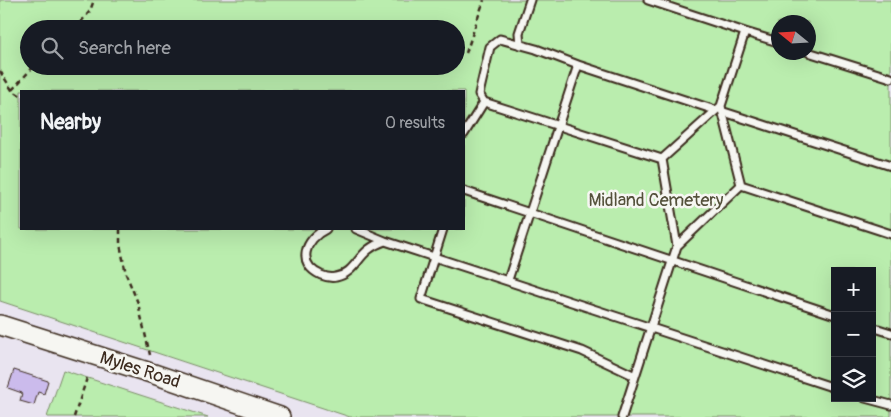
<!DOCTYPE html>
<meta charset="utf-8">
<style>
:root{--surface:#171b24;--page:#20242c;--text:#f1f3f6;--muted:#9ea1a6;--line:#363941}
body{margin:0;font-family:Pangolin,sans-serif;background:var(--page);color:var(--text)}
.controls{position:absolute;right:15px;bottom:15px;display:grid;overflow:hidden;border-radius:0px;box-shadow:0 5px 20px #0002}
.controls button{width:45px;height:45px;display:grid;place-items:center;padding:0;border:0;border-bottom:1px solid var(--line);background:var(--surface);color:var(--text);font:25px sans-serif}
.compass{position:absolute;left:771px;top:15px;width:45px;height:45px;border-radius:50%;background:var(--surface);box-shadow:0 5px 20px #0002;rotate:288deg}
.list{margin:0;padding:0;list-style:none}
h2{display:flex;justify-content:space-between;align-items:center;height:65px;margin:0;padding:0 20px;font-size:21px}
h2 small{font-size:16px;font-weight:400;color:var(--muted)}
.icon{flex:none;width:28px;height:28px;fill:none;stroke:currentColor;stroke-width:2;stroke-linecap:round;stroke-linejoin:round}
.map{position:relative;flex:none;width:891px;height:417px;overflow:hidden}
.search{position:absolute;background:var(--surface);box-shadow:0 5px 20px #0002;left:20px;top:20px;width:445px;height:55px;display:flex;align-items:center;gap:12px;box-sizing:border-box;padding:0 18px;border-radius:28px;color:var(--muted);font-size:19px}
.panel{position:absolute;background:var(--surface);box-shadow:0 5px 20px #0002;left:20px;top:90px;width:445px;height:140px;border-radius:0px}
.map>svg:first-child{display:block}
.green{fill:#baedae;stroke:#7a8c66;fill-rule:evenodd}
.building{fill:#cbbbec;stroke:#3b2a1e}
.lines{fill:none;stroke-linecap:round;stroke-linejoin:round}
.lane-casing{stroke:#3b2a1e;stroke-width:11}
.secondary-casing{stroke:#3b2a1e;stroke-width:22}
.path{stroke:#3b2a1e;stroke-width:2.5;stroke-dasharray:5 4;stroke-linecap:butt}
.lane{stroke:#f6f6f2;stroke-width:7}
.secondary{stroke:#f6f6f2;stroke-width:19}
.labels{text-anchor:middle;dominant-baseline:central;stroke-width:5;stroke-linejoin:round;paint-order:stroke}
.park-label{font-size:18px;fill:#54513b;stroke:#f6f6f2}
.street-label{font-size:18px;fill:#3b2a1e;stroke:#f6f6f2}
</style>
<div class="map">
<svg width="891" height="417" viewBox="0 0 891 417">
<rect width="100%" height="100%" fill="#e9e4f0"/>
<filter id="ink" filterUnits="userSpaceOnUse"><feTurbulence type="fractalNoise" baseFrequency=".02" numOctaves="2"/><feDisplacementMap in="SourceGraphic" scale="10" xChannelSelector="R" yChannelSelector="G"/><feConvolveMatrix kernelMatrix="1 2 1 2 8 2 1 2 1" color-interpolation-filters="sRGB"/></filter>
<g filter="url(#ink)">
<path class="green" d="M0,0H891V417H350L0,301ZM778,22H808V52H778ZM29,29H456V66H29ZM21,91H464V229H21ZM835,271H872V398H835Z
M63,370L208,417H47Z"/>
<path class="building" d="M14,370L48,381L44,394L38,392L34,405L20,401L22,393L8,388Z"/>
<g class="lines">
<defs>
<path id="lane" d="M648,0L745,32L721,106
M745,32L778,42
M520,45L519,33L530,0
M808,52L891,78
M484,102L479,94L490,47L500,39L536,49L578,65
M724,112L891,166
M464,134L484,102L662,159
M741,185L891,234
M464,191L835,315
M326,229C305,239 296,264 321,275C326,277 332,278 336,277C352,274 357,259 368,250C373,246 379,243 385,241
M356,229L385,241L835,388
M443,229L421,299L582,351L635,376
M508,280L578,65L715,110
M872,327L891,333
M865,398L891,405
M622,417L677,246L662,159L721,106L741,185L677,246"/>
<path id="secondary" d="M0,325L154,374L280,417"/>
</defs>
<use href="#lane" class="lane-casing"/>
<use href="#secondary" class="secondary-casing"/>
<path class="path" d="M75,29L90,11L94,0
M466,53L484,0
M0,71L12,90L21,96
M12,90L34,66
M120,229V244L126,274L138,303L150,355
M74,417L88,375"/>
<use href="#lane" class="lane"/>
<use href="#secondary" class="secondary"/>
</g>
</g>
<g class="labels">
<g class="park-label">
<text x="656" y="200">Midland Cemetery</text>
</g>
<g class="street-label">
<text transform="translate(140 370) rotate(18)">Myles Road</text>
</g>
</g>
</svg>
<div class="controls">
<button>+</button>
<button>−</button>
<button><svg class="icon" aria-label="layers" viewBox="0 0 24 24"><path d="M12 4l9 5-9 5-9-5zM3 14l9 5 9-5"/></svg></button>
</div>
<svg class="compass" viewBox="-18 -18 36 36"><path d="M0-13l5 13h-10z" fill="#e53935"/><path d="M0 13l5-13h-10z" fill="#9ea1a6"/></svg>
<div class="search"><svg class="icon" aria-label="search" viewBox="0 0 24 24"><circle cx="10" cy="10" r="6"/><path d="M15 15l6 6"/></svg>Search here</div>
<section class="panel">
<h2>Nearby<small>0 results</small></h2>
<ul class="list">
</ul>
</section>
</div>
